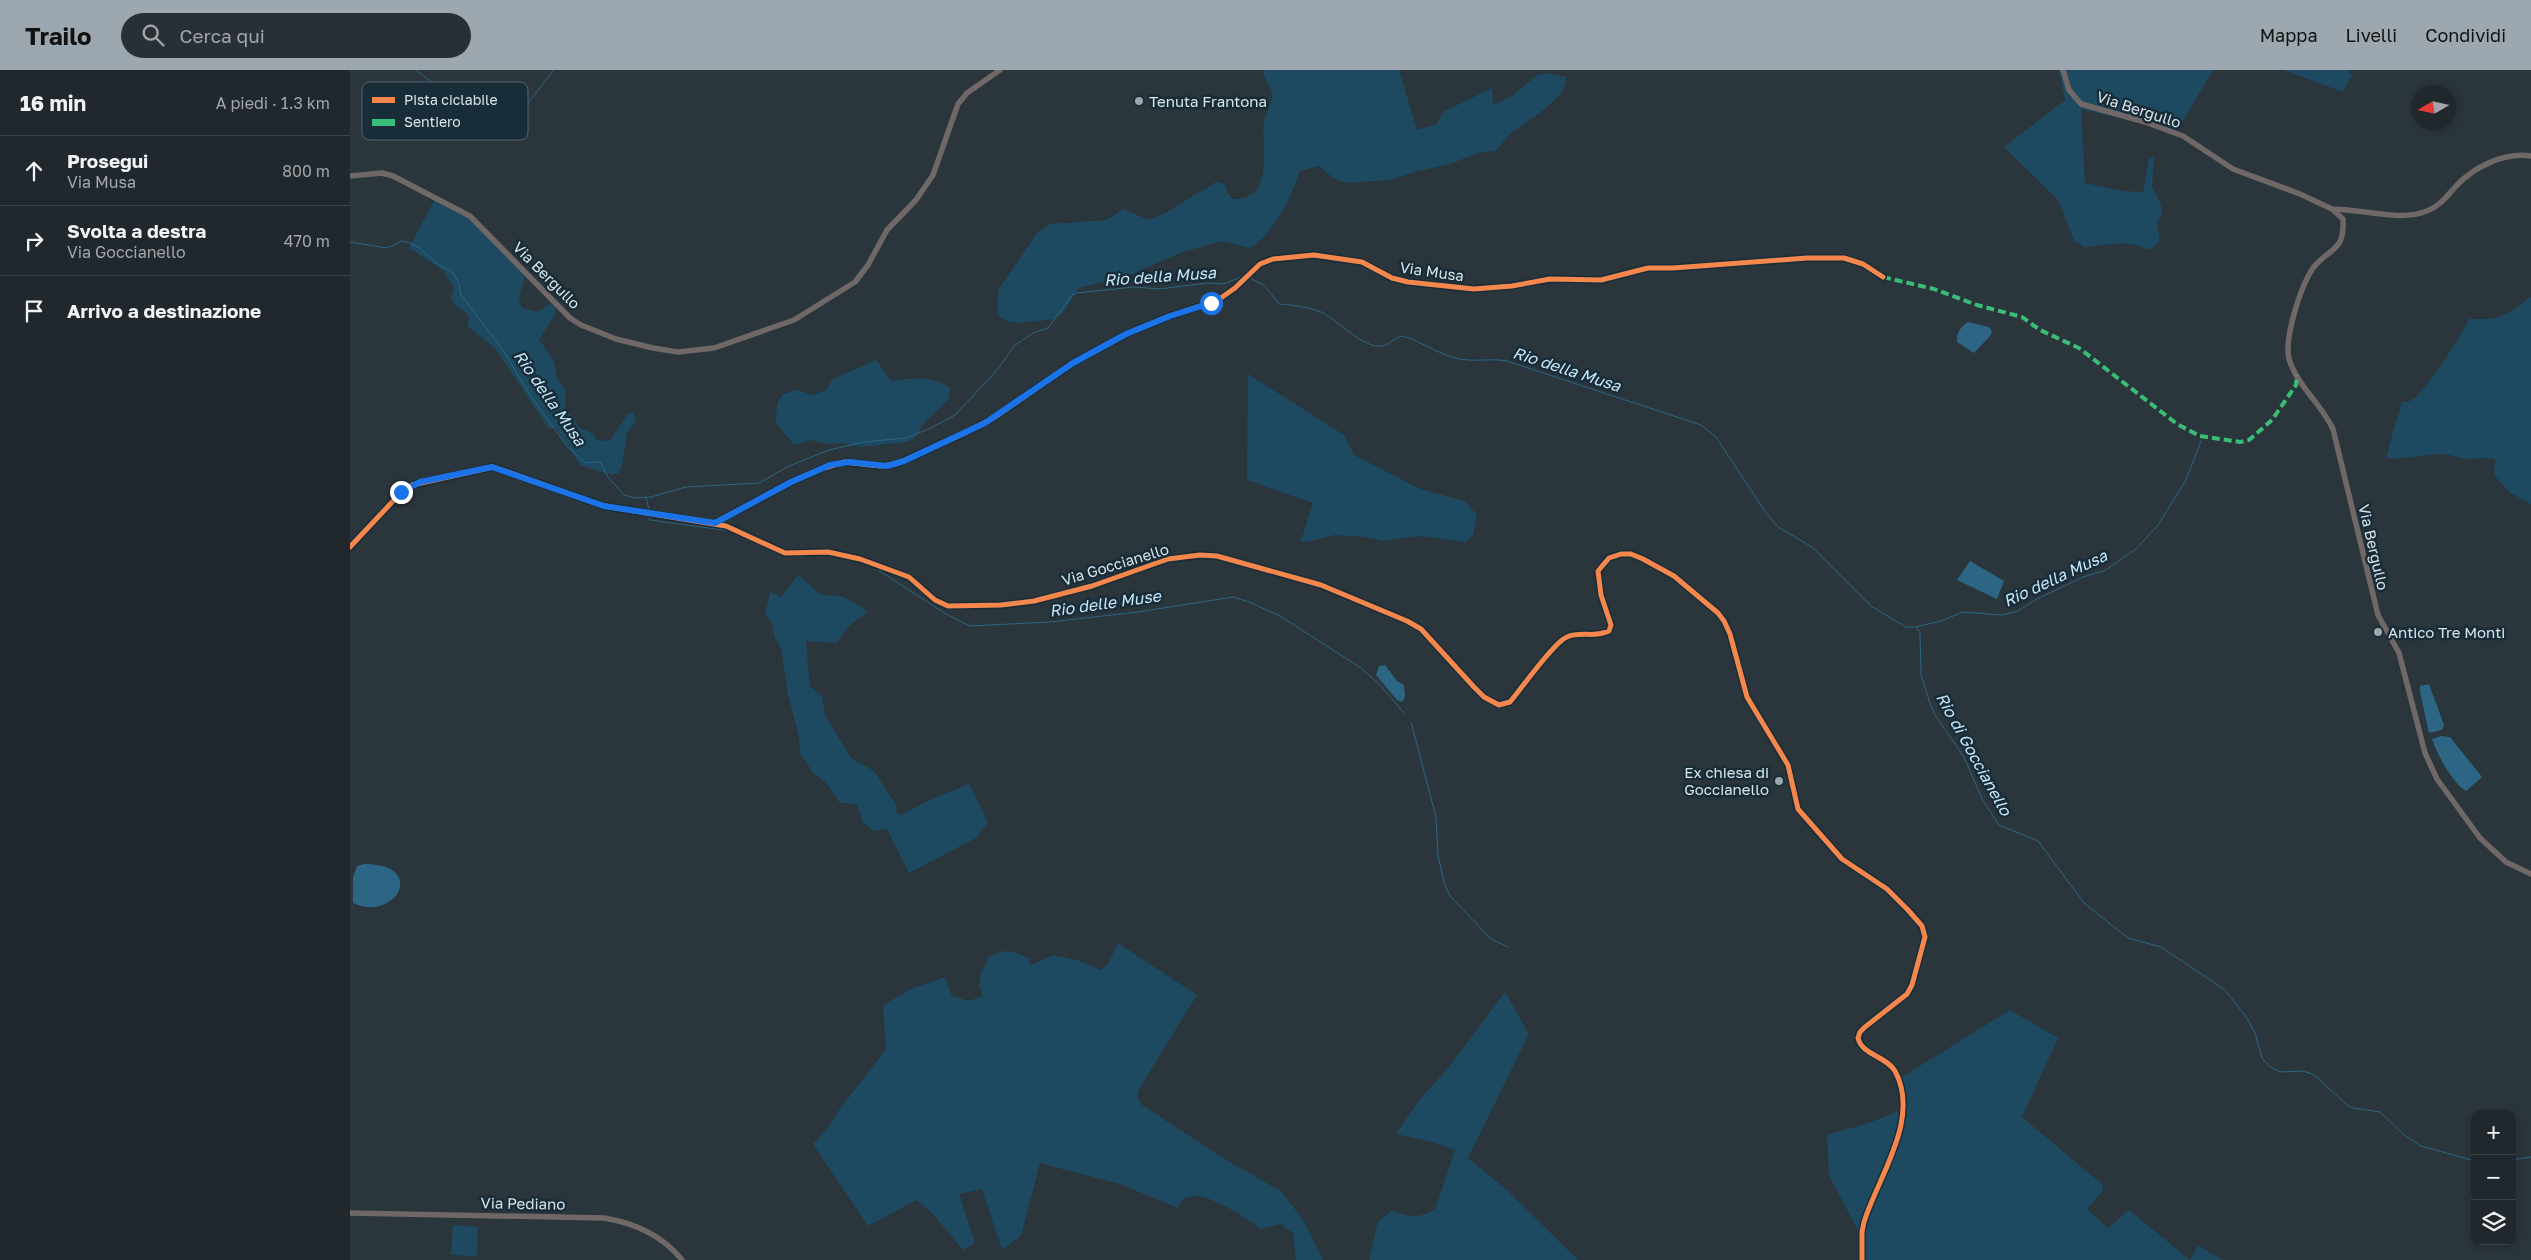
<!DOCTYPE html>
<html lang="it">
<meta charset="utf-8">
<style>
:root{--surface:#20282d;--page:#283035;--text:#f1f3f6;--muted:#a2a6aa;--line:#3d4449;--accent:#9ca7af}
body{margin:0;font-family:"Golos Text",sans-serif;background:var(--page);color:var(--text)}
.controls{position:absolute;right:15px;bottom:15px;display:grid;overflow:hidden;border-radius:10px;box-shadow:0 2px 8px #0003}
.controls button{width:45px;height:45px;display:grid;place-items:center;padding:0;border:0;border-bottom:1px solid var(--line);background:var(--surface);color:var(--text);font:25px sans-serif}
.compass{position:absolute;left:2061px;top:15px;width:45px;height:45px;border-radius:50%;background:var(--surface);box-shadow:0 2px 8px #0003;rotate:261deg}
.stop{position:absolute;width:15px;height:15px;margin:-11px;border:4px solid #1a73e8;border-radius:50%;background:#fff}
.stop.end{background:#1a73e8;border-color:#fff;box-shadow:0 1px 5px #0008}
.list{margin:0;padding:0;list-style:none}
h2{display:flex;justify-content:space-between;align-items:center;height:65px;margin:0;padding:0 20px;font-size:21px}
h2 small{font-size:16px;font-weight:400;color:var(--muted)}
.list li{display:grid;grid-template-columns:32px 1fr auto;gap:15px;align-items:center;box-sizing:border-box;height:70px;padding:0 20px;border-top:1px solid var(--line)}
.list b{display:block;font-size:19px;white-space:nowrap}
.list p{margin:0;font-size:16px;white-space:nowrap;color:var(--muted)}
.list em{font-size:16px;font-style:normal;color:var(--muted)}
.icon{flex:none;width:28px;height:28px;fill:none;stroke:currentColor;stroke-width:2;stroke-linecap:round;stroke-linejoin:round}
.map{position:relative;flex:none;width:2181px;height:1190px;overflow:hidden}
header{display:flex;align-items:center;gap:30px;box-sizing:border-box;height:70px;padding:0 25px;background:var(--accent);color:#111}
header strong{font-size:24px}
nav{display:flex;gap:28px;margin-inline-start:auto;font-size:18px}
.search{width:350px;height:45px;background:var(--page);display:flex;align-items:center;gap:12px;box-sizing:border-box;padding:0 18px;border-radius:28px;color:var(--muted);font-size:19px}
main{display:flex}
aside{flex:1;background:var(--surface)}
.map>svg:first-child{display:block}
.green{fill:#1e4a61}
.water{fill:#2d6685}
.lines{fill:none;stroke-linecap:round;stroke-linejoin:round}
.stream{stroke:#2d6685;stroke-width:1}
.street{stroke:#6f6866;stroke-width:5.5}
.quiet{stroke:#3abd76;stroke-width:4;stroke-dasharray:8 4;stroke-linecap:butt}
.cycleway-casing{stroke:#192d38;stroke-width:8}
.cycleway{stroke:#f5874c;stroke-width:5}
.route{stroke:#1a73e8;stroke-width:6}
.poi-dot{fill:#9ca7af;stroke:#192d38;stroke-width:2}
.labels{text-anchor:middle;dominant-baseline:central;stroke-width:5;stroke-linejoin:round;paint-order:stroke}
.poi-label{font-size:15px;fill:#d9e5ed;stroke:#192d38;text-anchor:start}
.street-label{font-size:15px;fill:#d9e5ed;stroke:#192d38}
.water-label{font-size:16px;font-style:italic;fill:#c6e7fc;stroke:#192d38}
.key{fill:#192d38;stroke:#53646e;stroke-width:1}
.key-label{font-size:14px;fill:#d9e5ed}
</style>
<header>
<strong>Trailo</strong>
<div class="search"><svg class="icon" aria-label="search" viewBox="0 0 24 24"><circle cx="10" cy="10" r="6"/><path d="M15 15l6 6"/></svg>Cerca qui</div>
<nav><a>Mappa</a><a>Livelli</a><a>Condividi</a></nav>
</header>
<main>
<aside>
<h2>16 min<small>A piedi · 1.3 km</small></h2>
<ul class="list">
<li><svg class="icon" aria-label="ahead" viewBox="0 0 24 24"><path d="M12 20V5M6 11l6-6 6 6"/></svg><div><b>Prosegui</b><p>Via Musa</p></div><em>800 m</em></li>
<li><svg class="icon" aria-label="right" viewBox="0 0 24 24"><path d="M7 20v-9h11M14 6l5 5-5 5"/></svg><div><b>Svolta a destra</b><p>Via Goccianello</p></div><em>470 m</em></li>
<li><svg class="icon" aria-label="arrive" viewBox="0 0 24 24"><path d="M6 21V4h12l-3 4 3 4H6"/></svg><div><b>Arrivo a destinazione</b></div></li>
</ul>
</aside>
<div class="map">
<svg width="2181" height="1190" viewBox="0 0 2181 1190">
<rect width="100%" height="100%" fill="#2a353c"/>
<path class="green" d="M913,0H1049L1067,60L1087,54L1093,42L1142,18L1143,35L1162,26L1187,5L1197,3L1216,7C1218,28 1179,50 1164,61C1157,66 1152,74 1146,81L1128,83L1100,94L1064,102L1041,110L995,113L983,108L969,96L950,101C941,128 924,163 900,178L871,171L830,183L780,205L729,218L713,243L704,249L671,253L659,252L649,246L647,232L649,219L687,163L700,154L757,150L773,139L799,150L817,142L866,112L875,114L877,122L883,129C925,130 911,78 914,51C915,41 925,32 922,22C919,14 914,9 913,0Z
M1709,0H1863L1827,61L1731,39L1735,113L1773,121L1793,122L1799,87L1804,88L1802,116L1811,135L1812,145L1807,153L1810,171L1800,180L1786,175L1771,173L1734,177L1724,170L1708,130L1654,77L1715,30Z
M1933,0H1998L2002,5L1993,22Z
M86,127L119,147L176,203L169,227L172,238L188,242L201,233L205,237V245L189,269L204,292L207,309L215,319L216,339L230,358L243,363L247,370L260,371L278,343H283L286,350L277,363L272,396L269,403L262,405L230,395L205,357L199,359L145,278L117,256L119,247C114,238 105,239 101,229L104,218L93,200L59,178Z
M2181,227V434L2159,422L2144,405L2145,390C2138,387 2127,389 2118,389C2109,388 2101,384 2091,384C2072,384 2055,390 2036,388C2041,369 2046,351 2052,332C2054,332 2057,332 2060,331C2075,324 2111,266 2119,249C2154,250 2154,246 2181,227Z
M526,290L541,311C561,308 582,305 600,318L599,329L573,354L565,368L557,372L510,377L493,373L476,374L461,370L444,375L426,353L427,333L433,324L448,320L462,325L475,321L483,309Z
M898,304L994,365L1004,385L1070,419L1115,431L1127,445L1123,465L1116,472L1069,466L1034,471L1014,467L985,465L956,472L951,471L963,433L897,410Z
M448,505L471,525L492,526L518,541L498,557L486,573L456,571L460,616L472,627L475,645L501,688L524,701L547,736L546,742L551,745L577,731L619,714L638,752L626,768L559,803L537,759L524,761L513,753L507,734L490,733L475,712L464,704L450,683L449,667L438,625L431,578L425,568L422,553L415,545L420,522L431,527Z
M768,873L847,925L789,1019L787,1027L792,1035L873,1088L931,1121L953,1150L973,1190H946L943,1163L930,1154L910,1159C898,1148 862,1126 845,1126C842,1126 837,1128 833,1129L828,1138L770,1114L690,1093L671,1166L652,1180L632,1119L609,1124L625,1173L613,1180L583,1144L566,1130L518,1156L463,1074L478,1058L490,1039L536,979L533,935L561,919L595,907L602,926L619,931L633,926L629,915L631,902L639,887L653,881L667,883L678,888L681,895L703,885L727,890L750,900L758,894Z
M1155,922L1179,964L1118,1088L1158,1121L1228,1190H1019L1028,1152L1042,1140C1059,1148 1068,1148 1085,1140L1105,1080L1082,1072L1046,1064L1070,1029L1099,997Z
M1660,940L1708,968L1672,1047L1753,1115L1752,1122L1737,1139L1758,1158L1779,1140L1840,1190L1848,1175L1873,1190H1511L1514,1171L1479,1106L1477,1065L1519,1053L1551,1040L1547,1010Z
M103,1155L128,1157L127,1186L101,1185Z"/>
<path class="water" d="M1618,252L1639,257L1642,261L1640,266L1624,283L1607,272C1606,264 1611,256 1618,252Z
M1620,491L1654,511L1647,529L1607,510Z
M1035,595L1047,611L1054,615L1055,627L1052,632L1047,630L1026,605L1029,596Z
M2079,614L2094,655L2092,660L2079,663L2070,622V616Z
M2091,666L2100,667L2132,707L2116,721C2103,714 2087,684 2082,669Z
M14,794C79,794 45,853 3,833V807L7,796Z"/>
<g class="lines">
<path class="stream" d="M66,0C76,7 84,15 94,22C112,32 154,51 173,39L204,0
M0,172L37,178L52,171L57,172L68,177L89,195L101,201L108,211L111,225L153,280L182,328L217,376L235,393L250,392L258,407L274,425L285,428L301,427L336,417L409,413L439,396L479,380L514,372L556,368L581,358L605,345L649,298L664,276L683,263L698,258L722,225L726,223L784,217L810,219L857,213L873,214L894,206
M898,207L915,216L929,234C943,235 958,237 971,242C987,249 1013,279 1032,276C1040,275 1044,267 1053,266C1072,272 1090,285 1110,289C1126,292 1141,288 1157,291L1351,355L1366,367L1416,443L1428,457L1462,477L1521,536L1556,557H1566L1591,551L1613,542L1652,545L1668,541L1687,529L1733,507L1754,501L1786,479L1808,455L1836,410L1851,371
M296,427L299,440
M298,447L300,450L381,461
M410,474C430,488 443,487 467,485
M505,491L513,493
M522,496L596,544L620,556L700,552L788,542L883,527L899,532L930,546L1011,598L1031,616L1054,643
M1567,558L1570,563L1571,605L1579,630L1585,645L1614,687L1633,731L1649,755L1688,771L1734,833L1778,868L1811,877L1875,920L1897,948L1905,963L1912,988L1920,997L1931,1002L1952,1001L1963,1004L1997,1035L2003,1038L2030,1042L2054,1065L2071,1076L2125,1091
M1061,652L1086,747L1088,785L1094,813L1100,826L1141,869L1158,877
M2162,1090L2181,1087"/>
<path class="street" d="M1713,0L1719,20L1731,34L1795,52L1833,66L1883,99L1950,124L1982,139L1993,149C1995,183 1978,178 1963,198C1951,216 1932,272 1940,292C1949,317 1972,335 1983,359L2028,545L2049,583L2075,683L2087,709L2130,768L2156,792L2181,804
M0,106L32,103L43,106L120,146L220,248L231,255L266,269L303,278L328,282L364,278L444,250L505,212L518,195L537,160L566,130L583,105L608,34L617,23L650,0
M1982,139C2011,139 2050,152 2077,141C2090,136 2097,126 2106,116C2124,97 2154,82 2181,86
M367,453L441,412L474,398L494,392L530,396L546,394L615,363L645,347L723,293L776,264L820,246L868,230L885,218L910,194L923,189L964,185L1012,192L1042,208L1058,212L1124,219L1162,216L1200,209L1251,210L1298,198H1323L1457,188H1494L1513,194L1533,207
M0,477L44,430L62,415L143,397L254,436L376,456L435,483L478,482L510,489L559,507L585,530L598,536L651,535L684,531L742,516L818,489L850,485L867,486L971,515L1057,551L1071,559L1124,617L1134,627L1149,635L1160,632C1171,619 1204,572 1217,567C1230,561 1245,568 1259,561L1261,555L1251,525L1248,501L1259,488L1271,484H1281L1293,489L1324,506L1368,543L1374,551L1380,564L1397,627L1438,695L1448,739L1492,789L1537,819L1558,840L1572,856L1575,867L1562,915L1557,924L1515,957L1510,962L1508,968C1512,985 1536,986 1545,1001C1571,1049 1528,1107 1514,1152L1512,1162V1190
M0,1143L254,1148C285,1153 312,1165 332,1190"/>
<path class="quiet" d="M1533,207L1584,219L1627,235L1672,247L1690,260L1729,278L1827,354L1850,366L1890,372L1899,370L1922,350L1946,315L1947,305"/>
<defs>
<path id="cycleway" d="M365,453L441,412L474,398L494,392L530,396L546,394L615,363L645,347L723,293L776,264L820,246L868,230L885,218L910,194L923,189L964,185L1012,192L1042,208L1058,212L1124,219L1162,216L1200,209L1251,210L1298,198H1323L1457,188H1494L1513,194L1533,207
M0,477L44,430L62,415L143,397L254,436L376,456L435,483L478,482L510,489L559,507L585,530L598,536L651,535L684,531L742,516L818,489L850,485L867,486L971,515L1057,551L1071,559L1124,617L1134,627L1149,635L1160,632C1171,619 1204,572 1217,567C1230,561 1245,568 1259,561L1261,555L1251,525L1248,501L1259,488L1271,484H1281L1293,489L1324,506L1368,543L1374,551L1380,564L1397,627L1438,695L1448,739L1492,789L1537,819L1558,840L1572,856L1575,867L1562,915L1557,924L1515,957L1510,962L1508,968C1512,985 1536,986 1545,1001C1571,1049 1528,1107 1514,1152L1512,1162V1190"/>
</defs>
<use href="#cycleway" class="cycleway-casing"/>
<use href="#cycleway" class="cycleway"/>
</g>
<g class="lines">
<path class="route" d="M51,422L70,412L142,397L254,436L365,453L441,412L480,395L499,392L537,396L554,391L635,353L723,293L776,264L820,246L861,233"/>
</g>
<g class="poi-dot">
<circle cx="789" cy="31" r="5"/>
<circle cx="2028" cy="562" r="5"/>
<circle cx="1429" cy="711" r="5"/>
</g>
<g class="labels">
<g class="poi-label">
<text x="799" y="31">Tenuta Frantona</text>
<text x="2038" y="562">Antico Tre Monti</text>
<text x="1419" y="702" text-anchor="end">Ex chiesa di<tspan x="1419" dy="17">Goccianello</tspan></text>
</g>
<g class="street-label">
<text transform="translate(1789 39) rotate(18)">Via Bergullo</text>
<text transform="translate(1082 201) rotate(8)">Via Musa</text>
<text transform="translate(197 205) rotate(45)">Via Bergullo</text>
<text transform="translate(2024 477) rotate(77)">Via Bergullo</text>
<text transform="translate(765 494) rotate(-17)">Via Goccianello</text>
<text transform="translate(173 1133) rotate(1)">Via Pediano</text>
</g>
<g class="water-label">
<text transform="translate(810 206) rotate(-4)">Rio della Musa</text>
<text transform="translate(1217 299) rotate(18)">Rio della Musa</text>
<text transform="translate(200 328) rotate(55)">Rio della Musa</text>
<text transform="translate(1705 508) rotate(-25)">Rio della Musa</text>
<text transform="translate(755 533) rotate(-8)">Rio delle Muse</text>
<text transform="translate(1624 684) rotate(61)">Rio di Goccianello</text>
</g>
</g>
<rect x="12" y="12" width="166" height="58" rx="8" class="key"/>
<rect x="22" y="27" width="23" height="6" fill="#f5874c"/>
<rect x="22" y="49" width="23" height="7" fill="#3abd76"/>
<g class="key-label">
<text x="54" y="35">Pista ciclabile</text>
<text x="54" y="57">Sentiero</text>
</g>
</svg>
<div class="controls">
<button>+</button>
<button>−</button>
<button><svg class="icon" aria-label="layers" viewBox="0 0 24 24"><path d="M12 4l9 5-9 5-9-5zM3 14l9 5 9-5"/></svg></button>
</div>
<svg class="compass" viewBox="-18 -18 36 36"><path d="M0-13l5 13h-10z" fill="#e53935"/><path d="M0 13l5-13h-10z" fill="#a2a6aa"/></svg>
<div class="stop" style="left:861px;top:233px"></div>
<div class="stop end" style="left:51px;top:422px"></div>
</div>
</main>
